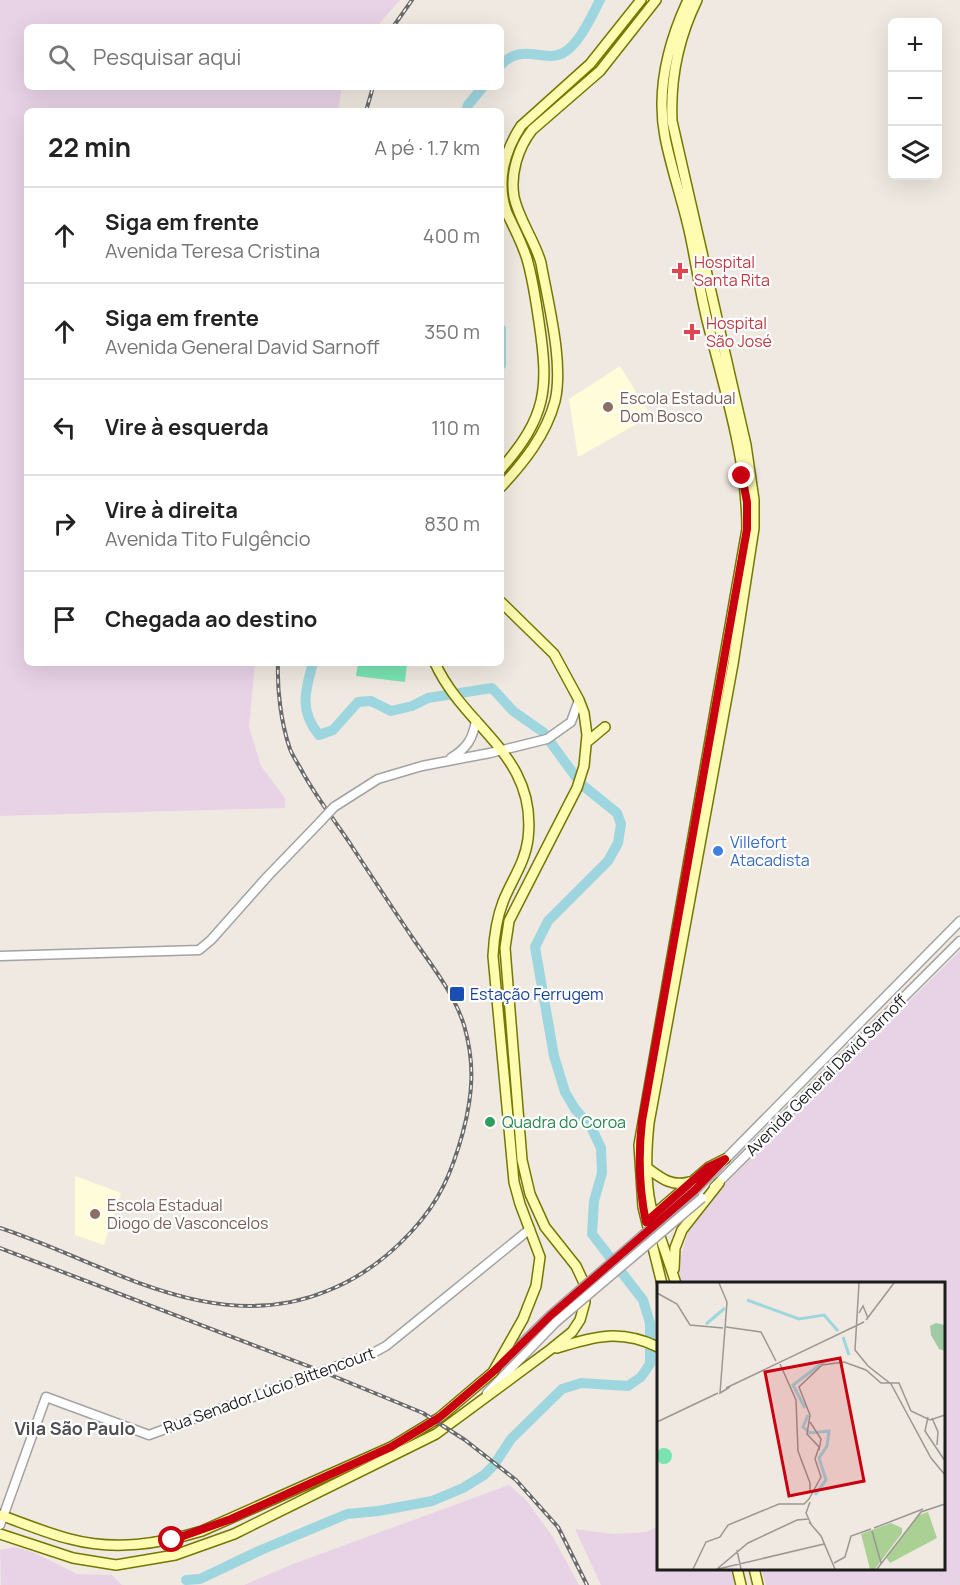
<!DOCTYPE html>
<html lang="pt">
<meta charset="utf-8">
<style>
:root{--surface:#fff;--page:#f2f2f2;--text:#222;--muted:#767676;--line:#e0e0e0}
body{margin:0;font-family:Manrope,sans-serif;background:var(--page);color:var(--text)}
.controls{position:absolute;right:18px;top:18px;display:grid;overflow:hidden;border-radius:9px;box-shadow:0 6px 24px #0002}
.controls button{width:54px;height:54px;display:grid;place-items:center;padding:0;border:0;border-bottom:2px solid var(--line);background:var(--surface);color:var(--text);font:30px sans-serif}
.stop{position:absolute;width:18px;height:18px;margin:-14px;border:4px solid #c90010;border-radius:50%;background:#fff}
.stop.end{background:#c90010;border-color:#fff;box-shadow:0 2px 6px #0008}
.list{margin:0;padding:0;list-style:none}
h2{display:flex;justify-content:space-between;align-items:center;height:78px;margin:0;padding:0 24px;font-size:26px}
h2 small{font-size:20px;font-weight:400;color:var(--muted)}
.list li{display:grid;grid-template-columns:39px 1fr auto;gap:18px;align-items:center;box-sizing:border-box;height:96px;padding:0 24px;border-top:2px solid var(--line)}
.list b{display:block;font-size:22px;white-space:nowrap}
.list p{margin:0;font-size:20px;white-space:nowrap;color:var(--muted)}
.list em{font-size:20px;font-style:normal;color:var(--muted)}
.icon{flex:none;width:33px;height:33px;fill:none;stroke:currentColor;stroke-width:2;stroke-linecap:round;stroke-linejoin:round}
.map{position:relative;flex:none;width:960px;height:1585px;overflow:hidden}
.search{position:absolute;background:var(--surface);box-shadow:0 6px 24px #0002;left:24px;top:24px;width:480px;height:66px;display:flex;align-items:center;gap:15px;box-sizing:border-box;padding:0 21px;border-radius:9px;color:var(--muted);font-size:22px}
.panel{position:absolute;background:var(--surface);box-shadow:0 6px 24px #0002;left:24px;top:108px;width:480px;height:558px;border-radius:9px}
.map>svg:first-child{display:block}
.industrial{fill:#e8d3e6}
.education{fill:#fffcda}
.pitch{fill:#79e4b2}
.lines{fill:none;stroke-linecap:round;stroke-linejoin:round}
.river{stroke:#9ed6e0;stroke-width:10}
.tertiary-casing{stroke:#a3a3a3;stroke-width:11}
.secondary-casing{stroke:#747700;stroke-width:12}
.tertiary{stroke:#fff;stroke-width:8}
.secondary{stroke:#fefcb0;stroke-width:9}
.rail-casing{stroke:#6a6a6a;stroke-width:4}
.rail{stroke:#fff;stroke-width:1.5;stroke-dasharray:4.5;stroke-linecap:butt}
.tertiary-bridge-casing{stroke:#a3a3a3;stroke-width:11;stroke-linecap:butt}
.tertiary-bridge{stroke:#fff;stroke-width:8}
.route{stroke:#c90010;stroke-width:8}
.health-dot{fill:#e0444e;stroke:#fff;stroke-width:2}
.education-dot{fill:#8d6e63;stroke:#fff;stroke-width:2}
.shop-dot{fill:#3f7fe0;stroke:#fff;stroke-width:2}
.transit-dot{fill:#1a4fb4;stroke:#fff;stroke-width:2}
.leisure-dot{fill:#2e9e5b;stroke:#fff;stroke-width:2}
.labels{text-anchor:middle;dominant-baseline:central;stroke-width:4.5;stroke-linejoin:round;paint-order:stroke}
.health-label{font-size:16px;fill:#be3a42;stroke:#fff;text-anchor:start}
.education-label{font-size:16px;fill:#785e54;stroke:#fff;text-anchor:start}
.shop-label{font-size:16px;fill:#366cbe;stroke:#fff;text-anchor:start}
.transit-label{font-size:16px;fill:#164399;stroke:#fff;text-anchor:start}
.street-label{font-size:16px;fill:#1c1c1c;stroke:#fff}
.leisure-label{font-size:16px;fill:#27864d;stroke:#fff;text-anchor:start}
.neighbourhood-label{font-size:18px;font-weight:bold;fill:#4f4f4f;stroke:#fff}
.inset-river{fill:none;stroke:#9ed6e0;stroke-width:3}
.inset-road{fill:none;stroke:#9b9792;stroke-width:1.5}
.view{fill:#c90010;fill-opacity:0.15;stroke:#c90010;stroke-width:3}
.inset-edge{fill:none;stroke:#1c1c1c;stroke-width:3}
</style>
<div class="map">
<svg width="960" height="1585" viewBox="0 0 960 1585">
<rect width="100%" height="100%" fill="#efe9e1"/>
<path class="industrial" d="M0,0H400L376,27H27V87H342L338,111H27V663H255L249,727L261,766L285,798V808L0,816Z
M960,951V1585H766L761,1569L944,1568V1284L681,1283L677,1269L693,1216Z
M509,1485L526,1500L553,1537L579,1585H244L293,1564Z
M658,1526V1568L731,1569L735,1585H601L575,1529L613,1534L646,1532Z
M15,1547L35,1553L77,1574L112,1575L122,1585H1L0,1550Z"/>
<path class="education" d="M620,366L651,416L578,457L569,399Z
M75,1176L121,1193L104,1245L75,1235Z"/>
<path class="pitch" d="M358,663H407L405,682L356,676Z"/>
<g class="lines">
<path class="river" d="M501,65C522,42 543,63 563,53C579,45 592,15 600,0
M466,111L468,105L483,87
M501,329V365
M186,1580L200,1579L261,1550L347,1514L378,1511L432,1501L463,1488L484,1475L494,1465L511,1439L562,1389L581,1383L628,1386L641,1377L650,1364V1323L643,1300L592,1234L594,1201L602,1173L601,1148L591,1127L575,1109L565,1092L554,1056L535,947L548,921L608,861L618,843L621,824L617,813L581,784L543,732L513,711L492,688L428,698L412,706L391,711L371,701L358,702L333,730L319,735C299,711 305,691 313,663"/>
<defs>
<path id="tertiary" d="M451,758C467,748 473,739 476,720
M334,807L378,779L422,766L490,753L547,739L571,722L579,700
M0,956L199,950L211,940L267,877L321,821
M714,1187L960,941
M695,1190L960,921
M499,1366L550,1316
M487,1393L556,1322
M0,1525L46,1397L149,1435L373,1353L386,1346L530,1229"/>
<path id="secondary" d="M501,469C547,416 549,389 539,322C536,301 533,280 527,259C522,243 514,228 507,213C496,183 504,152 521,126L590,64L641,0
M501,487C524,462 546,435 555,401C564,363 548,303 541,263C535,241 519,220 514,197C510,174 518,148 532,130L600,71L656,0
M587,742L605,727
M646,1167C661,1178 671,1187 689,1182
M650,1218L709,1167L725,1159
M674,1269L675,1248L682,1230L719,1183
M662,1284L643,1207L639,1145L747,529C747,460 725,391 708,324C700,293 696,261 689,230C682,199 671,168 665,137C656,90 668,43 688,0
M676,1284C668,1258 658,1233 651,1207C645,1180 646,1151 649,1123L733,664L754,528V500L746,445L672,121C670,77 678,39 697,0
M557,1348C595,1336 621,1329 658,1347
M0,1515C23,1523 46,1533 70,1539C115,1551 159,1544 202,1531L391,1447L440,1417L493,1372L523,1319L536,1286L540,1257L520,1204L514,1182L493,956C494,938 496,920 503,902C511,881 525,863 528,839C538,755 465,729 435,663
M0,1534L73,1558L116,1565L175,1555L234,1534L436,1434L551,1349L572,1332L580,1320L585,1302L584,1283L576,1266L545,1227L530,1194L522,1160L505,948L509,921L577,788L584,766L587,735L584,713L579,700L554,654L501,602
M737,1568L741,1585
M754,1568L758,1585"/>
</defs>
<use href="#tertiary" class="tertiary-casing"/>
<use href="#secondary" class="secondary-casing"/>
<use href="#tertiary" class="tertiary"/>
<use href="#secondary" class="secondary"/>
<defs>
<path id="rail" d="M393,27L412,0
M366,111L373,87
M0,1228C106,1263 213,1338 327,1291C360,1278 387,1258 411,1232C440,1201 452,1172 463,1132C473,1094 475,1063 464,1025C454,994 433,967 414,940C393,909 372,877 351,845C335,821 317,798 303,773C299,765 293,757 290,749C281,723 277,690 278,663
M0,1248L321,1371L423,1413L465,1440L516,1480L558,1527L587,1585"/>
</defs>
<use href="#rail" class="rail-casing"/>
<use href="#rail" class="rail"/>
<defs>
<path id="tertiary-bridge" d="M321,821L334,807
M550,1316L695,1190
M556,1322L702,1198"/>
</defs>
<use href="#tertiary-bridge" class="tertiary-bridge-casing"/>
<use href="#tertiary-bridge" class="tertiary-bridge"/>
</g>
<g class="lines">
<path class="route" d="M172,1540L231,1519L391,1447L440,1417L493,1372L550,1316L695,1190L725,1159L708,1167L646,1222C639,1189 638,1156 642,1121L747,529V502L742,476"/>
</g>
<g class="health-dot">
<path d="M677 262h6v6h6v6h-6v6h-6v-6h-6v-6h6z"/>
<path d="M689 323h6v6h6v6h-6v6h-6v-6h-6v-6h6z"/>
</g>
<g class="education-dot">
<circle cx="608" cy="407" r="6"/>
<circle cx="95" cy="1214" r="6"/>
</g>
<circle class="shop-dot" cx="718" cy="851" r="6"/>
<rect class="transit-dot" x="449" y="986" width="16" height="16" rx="3"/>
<circle class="leisure-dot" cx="490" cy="1122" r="6"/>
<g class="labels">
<g class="health-label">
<text x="694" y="262">Hospital<tspan x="694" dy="18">Santa Rita</tspan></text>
<text x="706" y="323">Hospital<tspan x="706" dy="18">São José</tspan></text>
</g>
<g class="education-label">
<text x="620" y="398">Escola Estadual<tspan x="620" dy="18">Dom Bosco</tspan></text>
<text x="107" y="1205">Escola Estadual<tspan x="107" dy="18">Diogo de Vasconcelos</tspan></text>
</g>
<g class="shop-label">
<text x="730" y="842">Villefort<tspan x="730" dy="18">Atacadista</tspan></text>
</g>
<g class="transit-label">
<text x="470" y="994">Estação Ferrugem</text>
</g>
<g class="street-label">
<text transform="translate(826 1075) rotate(-45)">Avenida General David Sarnoff</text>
<text transform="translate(269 1390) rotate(-20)">Rua Senador Lúcio Bittencourt</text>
</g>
<g class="leisure-label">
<text x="502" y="1122">Quadra do Coroa</text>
</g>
<g class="neighbourhood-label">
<text x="75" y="1428">Vila São Paulo</text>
</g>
</g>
<g transform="translate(657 1282)">
<rect width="288" height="288" fill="#efe9e1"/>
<path d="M271,230L280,256L233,281L229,275L262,233ZM234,241L245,246V251L218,287H213L204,252Z" fill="#aad193"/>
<path d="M279,41L288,43V69L282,67L274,53L273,44Z" fill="#a1c9a4"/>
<path d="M-1 174a8 8 0 1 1 16 0a8 8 0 1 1-16 0Z" fill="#79e4b2"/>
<path class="inset-river" d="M90,18L142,37L167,33L181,49M49,42L68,26M186,55L192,73M148,126L136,103L168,79M151,133L146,145L153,151L172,149L170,164L162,176L169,198L158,213"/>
<path class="inset-road" d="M62,1L70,20L63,111L73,105M202,1L198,68L211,84L234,102L274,176L288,193M0,11L20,22L33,43L66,46M202,31L206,24L211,36M209,38L237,1M69,45L104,50L119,79M123,82L139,118L141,169L153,201V211M69,106L207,40M271,135L268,149L288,179M275,136L281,150L280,163M0,140L61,111M153,140L164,157L162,168M153,220L149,231L154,242M152,240L164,254L178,287M217,246L266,227M215,249L224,281M80,268L84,287M177,281L188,275L194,254L214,247M36,287L49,260L63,255L71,243L122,222H147L152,217L164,195L158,177L162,165L150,152L153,133L142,105L165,83L187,80L209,88L224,101H242L254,129L273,138L288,133M60,287L91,261L140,238L151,237M61,287L167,262M220,287L264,230L288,222"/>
<path class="view" d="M183,76L207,199L132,214L108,90Z"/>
<rect width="288" height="288" class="inset-edge"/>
</g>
</svg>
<div class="controls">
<button>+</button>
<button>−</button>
<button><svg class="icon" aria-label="layers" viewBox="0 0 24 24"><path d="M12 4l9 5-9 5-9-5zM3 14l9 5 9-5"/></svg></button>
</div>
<div class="stop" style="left:172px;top:1540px"></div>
<div class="stop end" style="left:742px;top:476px"></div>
<div class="search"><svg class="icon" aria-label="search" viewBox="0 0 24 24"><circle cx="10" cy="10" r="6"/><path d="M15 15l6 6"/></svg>Pesquisar aqui</div>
<section class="panel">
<h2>22 min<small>A pé · 1.7 km</small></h2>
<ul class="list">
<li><svg class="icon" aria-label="ahead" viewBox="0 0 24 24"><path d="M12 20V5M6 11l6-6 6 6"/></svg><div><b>Siga em frente</b><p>Avenida Teresa Cristina</p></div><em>400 m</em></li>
<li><svg class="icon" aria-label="ahead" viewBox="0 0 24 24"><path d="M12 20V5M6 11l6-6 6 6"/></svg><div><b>Siga em frente</b><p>Avenida General David Sarnoff</p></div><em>350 m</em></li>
<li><svg class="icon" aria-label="left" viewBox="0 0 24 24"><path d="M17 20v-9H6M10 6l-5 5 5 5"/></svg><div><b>Vire à esquerda</b></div><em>110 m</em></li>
<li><svg class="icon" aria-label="right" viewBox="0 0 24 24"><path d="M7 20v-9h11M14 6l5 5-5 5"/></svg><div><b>Vire à direita</b><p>Avenida Tito Fulgêncio</p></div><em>830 m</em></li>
<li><svg class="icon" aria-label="arrive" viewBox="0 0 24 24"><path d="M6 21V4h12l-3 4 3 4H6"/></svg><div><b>Chegada ao destino</b></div></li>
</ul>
</section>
</div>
